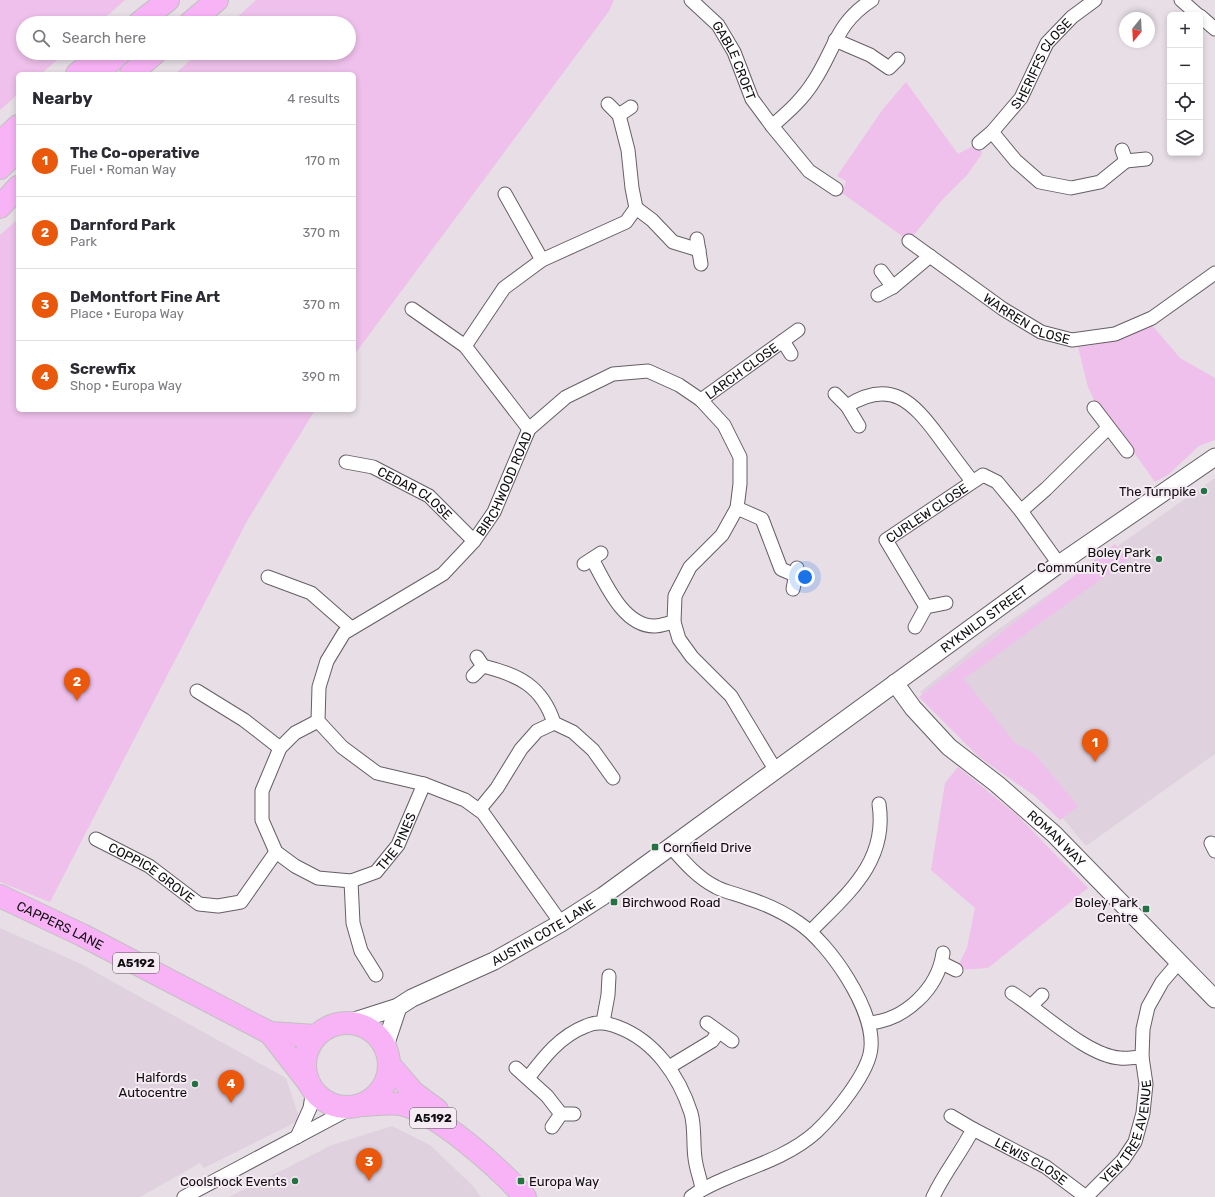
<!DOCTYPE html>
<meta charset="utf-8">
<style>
:root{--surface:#fff;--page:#f2f2f3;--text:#2b2b33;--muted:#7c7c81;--line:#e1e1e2;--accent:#ea580c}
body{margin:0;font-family:Rubik,sans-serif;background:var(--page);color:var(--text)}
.controls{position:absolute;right:12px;top:12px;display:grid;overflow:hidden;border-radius:6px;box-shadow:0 2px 6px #0003}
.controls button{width:36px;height:36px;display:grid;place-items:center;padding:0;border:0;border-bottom:1px solid var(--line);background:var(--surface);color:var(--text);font:20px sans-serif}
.compass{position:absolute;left:1119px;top:12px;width:36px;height:36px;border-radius:50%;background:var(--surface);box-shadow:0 2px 6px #0003;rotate:198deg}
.you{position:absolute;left:805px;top:577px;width:14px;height:14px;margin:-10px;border:3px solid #fff;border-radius:50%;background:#1a73e8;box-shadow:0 0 0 6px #1a73e833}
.badge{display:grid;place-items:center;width:26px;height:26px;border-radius:50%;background:var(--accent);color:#fff;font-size:13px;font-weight:700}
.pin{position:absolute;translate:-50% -33px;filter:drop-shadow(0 1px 2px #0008)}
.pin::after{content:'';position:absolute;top:21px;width:14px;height:12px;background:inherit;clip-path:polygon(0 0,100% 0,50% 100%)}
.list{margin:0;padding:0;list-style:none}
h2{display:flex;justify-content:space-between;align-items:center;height:52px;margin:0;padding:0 16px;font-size:17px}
h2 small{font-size:13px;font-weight:400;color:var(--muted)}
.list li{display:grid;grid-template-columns:26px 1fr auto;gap:12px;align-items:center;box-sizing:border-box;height:72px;padding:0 16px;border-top:1px solid var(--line)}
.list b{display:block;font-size:15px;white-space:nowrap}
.list p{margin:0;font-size:13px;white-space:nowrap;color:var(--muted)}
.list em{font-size:13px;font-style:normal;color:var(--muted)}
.icon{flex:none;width:22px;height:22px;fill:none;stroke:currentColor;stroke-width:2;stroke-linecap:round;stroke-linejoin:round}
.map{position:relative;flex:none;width:1215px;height:1197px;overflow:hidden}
.search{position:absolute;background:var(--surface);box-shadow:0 2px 6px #0003;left:16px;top:16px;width:340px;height:44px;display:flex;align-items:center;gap:10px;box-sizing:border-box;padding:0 14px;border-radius:22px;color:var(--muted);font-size:15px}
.panel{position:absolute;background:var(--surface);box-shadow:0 2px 6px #0003;left:16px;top:72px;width:340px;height:340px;border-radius:6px}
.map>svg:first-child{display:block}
.built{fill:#e0d1df}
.green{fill:#eec0eb}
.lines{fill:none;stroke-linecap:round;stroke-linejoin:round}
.minor-casing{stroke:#665e65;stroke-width:15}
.tertiary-casing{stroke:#665e65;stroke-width:19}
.trunk-casing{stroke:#c1c0c1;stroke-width:24}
.minor{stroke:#fff;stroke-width:13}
.tertiary{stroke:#fff;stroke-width:17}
.trunk{stroke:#f8b3f6;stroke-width:22}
.poi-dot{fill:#247242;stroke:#f4ebf3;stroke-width:1.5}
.labels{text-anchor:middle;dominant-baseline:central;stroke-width:4;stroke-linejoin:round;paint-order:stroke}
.shield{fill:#f4ebf3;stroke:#555055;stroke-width:1}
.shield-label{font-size:12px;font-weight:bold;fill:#110e11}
.street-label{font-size:13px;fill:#110e11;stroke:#f4ebf3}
.poi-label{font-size:13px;fill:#110e11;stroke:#f4ebf3;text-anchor:end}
</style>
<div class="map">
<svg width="1215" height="1197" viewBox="0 0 1215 1197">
<rect width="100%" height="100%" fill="#e7dee6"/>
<path class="built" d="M1215,478V754L1086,846L1061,816L957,733L920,692L993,633Z
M0,928L81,964L286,1078L300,1120L204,1168L200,1163L140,1197H0Z
M392,1126L430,1145L473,1186L481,1197H229L332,1145Z"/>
<path class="green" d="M0,0H125L99,23H23V53H65L41,74H18V94L0,110Z
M256,0H614L609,11L354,355V74H175L198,53H349V23H231Z
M906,82L958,154L979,143L982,154L967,175L943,199L909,241L842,193L846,181L837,176L883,109Z
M18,219V410H315L247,521L50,902L0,882V235Z
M1151,324L1180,358L1215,378V440L1199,446L1169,474L1155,482L1123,437L1099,410L1088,387L1078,347C1107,344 1126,337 1151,324Z
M1115,544L1127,560L964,679L1016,744L1034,753L1078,806L1060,820L1035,796L979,757L919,697Z
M958,767L1017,815L1088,888L988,968L956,970L967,948L975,908L931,870L945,783Z"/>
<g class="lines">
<defs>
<g id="minor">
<path id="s1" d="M691,0L718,25L734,52L752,99L772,126L809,171L836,189"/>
<path d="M1181,0L1198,15"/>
<path d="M1200,16L1215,29"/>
<path d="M835,40L870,55L889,68L898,59"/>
<path d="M619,115L631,107"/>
<path d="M772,126C788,112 803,99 814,81C835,49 836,23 872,0"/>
<path d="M992,132L1016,161L1040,182L1071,188L1100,182L1126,161"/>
<path id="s2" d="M979,143L992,132L1021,98L1047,43L1072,17L1095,0"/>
<path d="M1122,150L1126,161L1146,159"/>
<path d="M505,194L542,260"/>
<path d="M636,208L652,220L673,242L699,250"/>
<path d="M697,239L701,264"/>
<path id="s3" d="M909,241L1003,309L1041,332L1072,340L1115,334L1152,318L1215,273"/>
<path d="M881,271L893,287"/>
<path d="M878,295L893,287L930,256"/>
<path d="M412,309L465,346L529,429"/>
<path d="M783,341L791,354"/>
<path d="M465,346L504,288L542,260L626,222L636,208L632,188L628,150L619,115L608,104"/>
<path d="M835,394L847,406L859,426"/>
<path id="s4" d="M701,400L798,330"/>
<path d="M847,406C891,378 913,402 939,437C950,452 961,467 972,481"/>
<path d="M1094,408L1127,451"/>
<path id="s5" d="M346,462L373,467L429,496L474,541"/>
<path d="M737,508L762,519L781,569L795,575"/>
<path d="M1021,511L1046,489L1108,428"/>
<path d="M592,559C605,582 623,627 655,626C661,626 668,623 674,622"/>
<path d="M584,564L601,553"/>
<path d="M268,577L311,593L351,628"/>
<path d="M793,589L797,568"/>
<path id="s6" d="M926,607L886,540L983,475L997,482L1021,511L1059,564"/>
<path d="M915,627L926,607L946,603"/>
<path d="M477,657L483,666C519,675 542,686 554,723"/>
<path d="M473,676L483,666"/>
<path d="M197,691L244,720L280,748"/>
<path id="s7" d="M318,721L295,733L280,748L262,791V820L276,852L295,866L318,878L351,881L376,872L398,845L424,784"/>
<path d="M479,810L497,788L521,749L537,731L554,723L573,732L593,750L613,778"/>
<path id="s8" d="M96,839L149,866L199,904L218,906L241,902L276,852"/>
<path d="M1211,843L1215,851"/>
<path d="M671,847C685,863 698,878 716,887C725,892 737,894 747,898C766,904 783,912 799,923C830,944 874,1009 871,1047C870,1072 834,1115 816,1132C794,1152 764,1163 736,1174C720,1181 705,1186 691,1197"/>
<path d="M351,881L353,923L361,951L376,975"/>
<path id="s9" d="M561,923L483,813L465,800L424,784L377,773L342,747L318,721L319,687L327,661L344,633L443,574L474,541L494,512L529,429L566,397L613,374L648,371L679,385L701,400L724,425L740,457V484L737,508L722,535L690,567L675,596L674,622L679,639L692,657L731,696L776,771"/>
<path d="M811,931C847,894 888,862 879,804"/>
<path d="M942,963L956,970"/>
<path d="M1012,993C1041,1011 1087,1056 1120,1058C1127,1059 1135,1057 1142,1057"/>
<path d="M1032,1005L1042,995"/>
<path d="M603,1022L608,995L609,976"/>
<path d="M707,1023L732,1041"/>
<path d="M869,1023C905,1020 938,989 943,953"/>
<path d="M669,1067L712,1041L718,1033"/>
<path d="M516,1068L547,1096L561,1114"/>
<path d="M528,1078C544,1057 560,1036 586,1026C597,1021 607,1023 618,1027C655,1041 679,1076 691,1113C695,1126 693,1144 695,1158C696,1168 700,1178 702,1188"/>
<path id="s10" d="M951,1116L973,1129L1046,1167L1086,1197"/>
<path d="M552,1127L561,1114H574"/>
<path d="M297,1137L310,1108L313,1089"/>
<path d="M184,1197L355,1106"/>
<path d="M933,1197C944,1173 961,1153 973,1129"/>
<path id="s11" d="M1086,1197L1123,1160L1135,1142L1143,1113L1146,1084L1142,1057L1143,1029L1148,1007L1162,982L1179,962"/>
</g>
<g id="tertiary">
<path id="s12" d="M895,683L913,708L949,747L997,784L1054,834L1215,999"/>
<path id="s13" d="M348,1023L398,1007L412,998L494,961L561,923L603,896L1059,564L1215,457"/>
<path d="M385,1046L398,1007"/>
</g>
<g id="trunk">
<path d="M139,23L168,0"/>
<path d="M190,23L217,0"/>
<path d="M77,74L102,53"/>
<path d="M97,74L120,53"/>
<path d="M131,74L155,53"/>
<path d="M0,143L18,126"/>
<path d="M0,168L18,150"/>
<path d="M0,207L18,187"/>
<path id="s14" d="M0,896L82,935L270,1033L316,1036"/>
<circle cx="347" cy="1065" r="42"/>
<path d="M270,1033L309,1083"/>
<path d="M389,1064L414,1093L437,1110"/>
<path d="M360,1105C372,1105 388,1102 400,1104C436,1111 500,1169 525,1197"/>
</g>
</defs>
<use href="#minor" class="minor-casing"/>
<use href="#tertiary" class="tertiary-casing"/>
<use href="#trunk" class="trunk-casing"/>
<use href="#minor" class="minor"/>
<use href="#tertiary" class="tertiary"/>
<use href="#trunk" class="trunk"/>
</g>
<g class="poi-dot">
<circle cx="1204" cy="491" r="4"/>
<circle cx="1159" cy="559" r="4"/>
<rect x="651" y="843" width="8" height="8" rx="2"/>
<rect x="610" y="898" width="8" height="8" rx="2"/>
<rect x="1142" y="905" width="8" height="8" rx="2"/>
<circle cx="195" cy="1084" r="4"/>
<circle cx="295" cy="1181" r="4"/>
<rect x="517" y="1177" width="8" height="8" rx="2"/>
</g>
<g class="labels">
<g class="shield">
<rect x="113" y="953" width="46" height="20" rx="3"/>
<rect x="410" y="1108" width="46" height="20" rx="3"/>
</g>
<g class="shield-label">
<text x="136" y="963">A5192</text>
<text x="433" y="1118">A5192</text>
</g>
<g class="street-label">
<text stroke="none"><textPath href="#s1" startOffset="76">GABLE CROFT</textPath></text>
<text stroke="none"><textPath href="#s2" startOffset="102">SHERIFFS CLOSE</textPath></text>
<text stroke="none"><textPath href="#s3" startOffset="142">WARREN CLOSE</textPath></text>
<text stroke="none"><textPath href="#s4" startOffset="50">LARCH CLOSE</textPath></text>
<text stroke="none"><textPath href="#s9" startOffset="648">BIRCHWOOD ROAD</textPath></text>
<text stroke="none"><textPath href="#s5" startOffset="77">CEDAR CLOSE</textPath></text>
<text stroke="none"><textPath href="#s6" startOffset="127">CURLEW CLOSE</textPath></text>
<text stroke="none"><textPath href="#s13" startOffset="757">RYKNILD STREET</textPath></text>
<text stroke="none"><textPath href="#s12" startOffset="225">ROMAN WAY</textPath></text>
<text stroke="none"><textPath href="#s7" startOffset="304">THE PINES</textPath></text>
<text stroke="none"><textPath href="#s8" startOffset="65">COPPICE GROVE</textPath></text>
<text stroke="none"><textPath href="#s14" startOffset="67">CAPPERS LANE</textPath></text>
<text stroke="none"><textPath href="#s13" startOffset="216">AUSTIN COTE LANE</textPath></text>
<text stroke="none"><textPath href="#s11" startOffset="80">YEW TREE AVENUE</textPath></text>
<text stroke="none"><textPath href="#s10" startOffset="92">LEWIS CLOSE</textPath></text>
</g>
<g class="poi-label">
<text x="1196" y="491">The Turnpike</text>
<text x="1151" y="552">Boley Park<tspan x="1151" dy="15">Community Centre</tspan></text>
<text x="663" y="847" text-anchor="start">Cornfield Drive</text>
<text x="622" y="902" text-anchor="start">Birchwood Road</text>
<text x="1138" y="902">Boley Park<tspan x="1138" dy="15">Centre</tspan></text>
<text x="187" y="1077">Halfords<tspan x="187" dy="15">Autocentre</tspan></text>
<text x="287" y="1181">Coolshock Events</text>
<text x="529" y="1181" text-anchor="start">Europa Way</text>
</g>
</g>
</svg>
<div class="controls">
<button>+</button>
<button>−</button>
<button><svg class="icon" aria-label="locate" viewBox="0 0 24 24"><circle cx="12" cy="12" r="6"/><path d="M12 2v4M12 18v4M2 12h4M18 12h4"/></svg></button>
<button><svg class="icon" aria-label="layers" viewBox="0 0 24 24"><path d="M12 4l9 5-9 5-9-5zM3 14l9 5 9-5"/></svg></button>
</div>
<svg class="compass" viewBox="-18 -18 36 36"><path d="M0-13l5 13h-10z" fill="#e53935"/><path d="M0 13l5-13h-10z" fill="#7c7c81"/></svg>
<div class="you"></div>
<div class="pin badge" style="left:1095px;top:762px">1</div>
<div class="pin badge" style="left:77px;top:701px">2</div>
<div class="pin badge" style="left:369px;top:1181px">3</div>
<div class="pin badge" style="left:231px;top:1103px">4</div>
<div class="search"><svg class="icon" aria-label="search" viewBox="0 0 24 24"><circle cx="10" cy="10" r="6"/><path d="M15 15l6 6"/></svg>Search here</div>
<section class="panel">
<h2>Nearby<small>4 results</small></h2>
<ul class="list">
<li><span class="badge">1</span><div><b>The Co-operative</b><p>Fuel · Roman Way</p></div><em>170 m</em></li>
<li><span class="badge">2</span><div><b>Darnford Park</b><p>Park</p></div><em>370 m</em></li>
<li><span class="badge">3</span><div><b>DeMontfort Fine Art</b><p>Place · Europa Way</p></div><em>370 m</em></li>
<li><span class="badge">4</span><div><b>Screwfix</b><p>Shop · Europa Way</p></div><em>390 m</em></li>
</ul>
</section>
</div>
